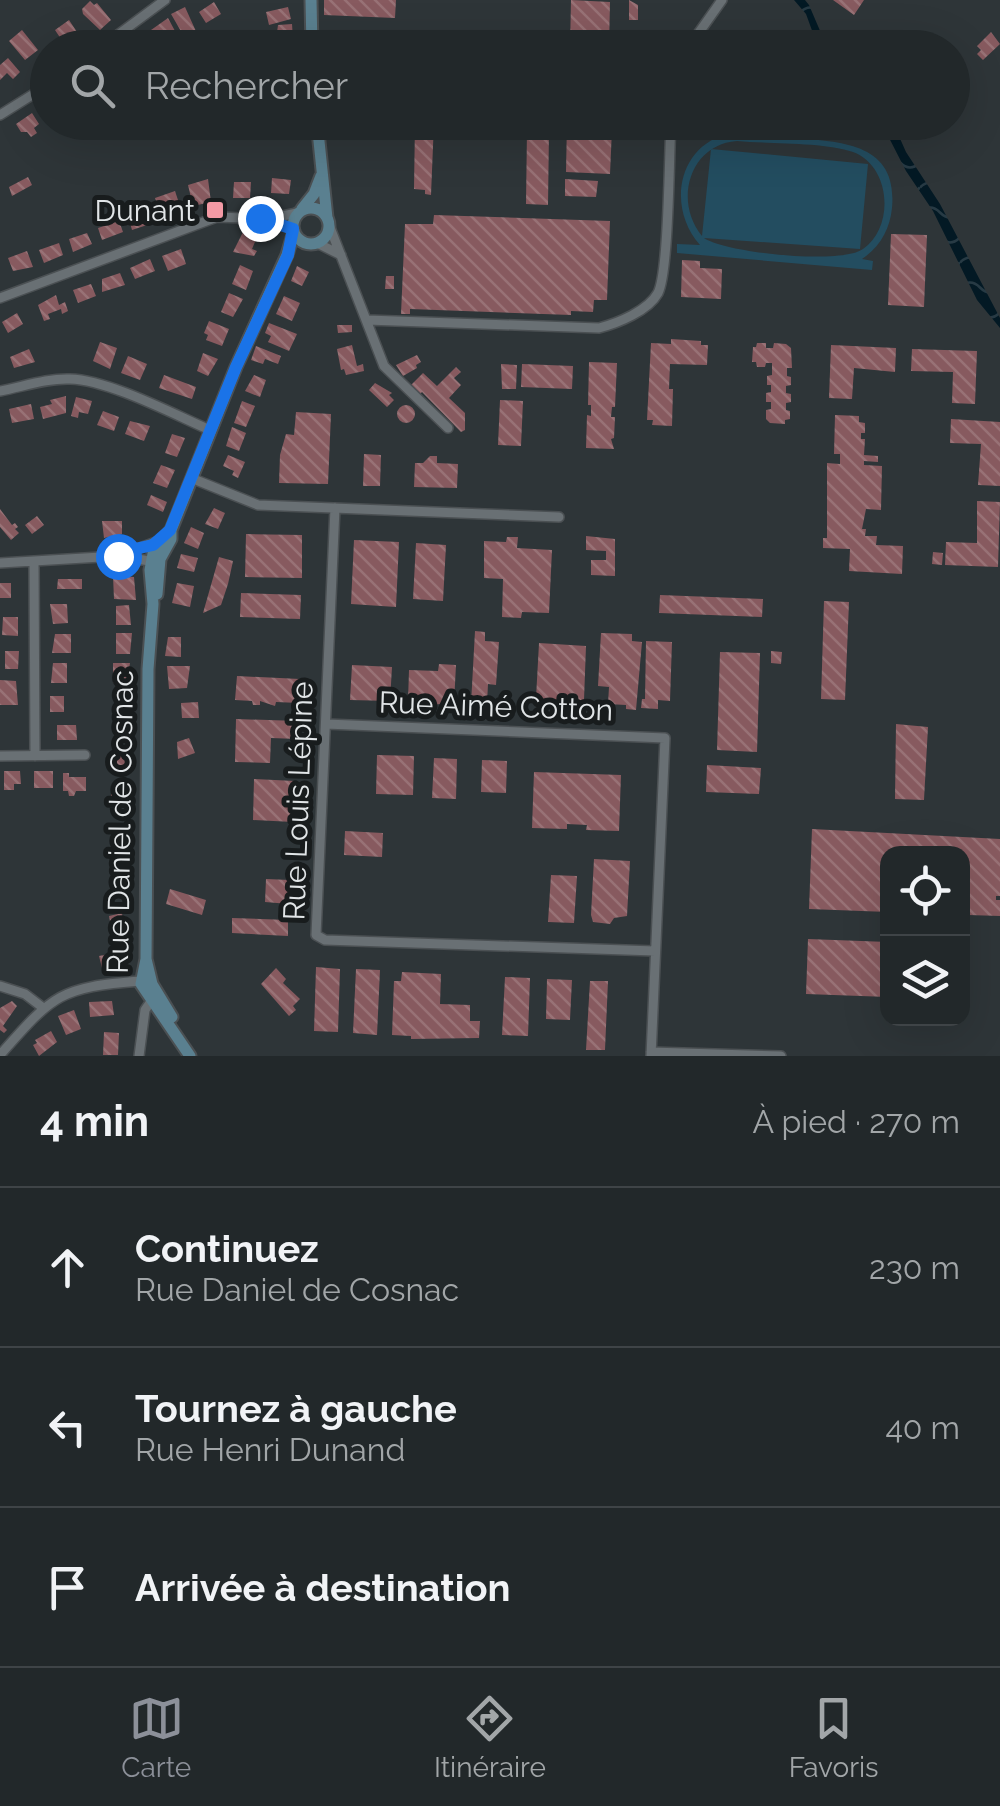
<!DOCTYPE html>
<html lang="fr">
<meta charset="utf-8">
<style>
:root{--surface:#22282a;--page:#2e3436;--text:#f1f3f6;--muted:#a2a6a8;--line:#3f4447;--accent:#8c9099}
body{margin:0;font-family:Raleway,sans-serif;background:var(--page);color:var(--text)}
.controls{position:absolute;right:30px;bottom:30px;display:grid;overflow:hidden;border-radius:20px;box-shadow:0 10px 40px #0002}
.controls button{width:90px;height:90px;display:grid;place-items:center;padding:0;border:0;border-bottom:2px solid var(--line);background:var(--surface);color:var(--text);font:50px sans-serif}
.stop{position:absolute;width:30px;height:30px;margin:-22px;border:8px solid #1a73e8;border-radius:50%;background:#fff}
.stop.end{background:#1a73e8;border-color:#fff;box-shadow:0 2px 10px #0008}
.list{margin:0;padding:0;list-style:none}
h2{display:flex;justify-content:space-between;align-items:center;height:130px;margin:0;padding:0 40px;font-size:42px}
h2 small{font-size:32px;font-weight:400;color:var(--muted)}
.list li{display:grid;grid-template-columns:65px 1fr auto;gap:30px;align-items:center;box-sizing:border-box;height:160px;padding:0 40px;border-top:2px solid var(--line)}
.list b{display:block;font-size:38px;white-space:nowrap}
.list p{margin:0;font-size:32px;white-space:nowrap;color:var(--muted)}
.list em{font-size:32px;font-style:normal;color:var(--muted)}
.icon{flex:none;width:55px;height:55px;fill:none;stroke:currentColor;stroke-width:2;stroke-linecap:round;stroke-linejoin:round}
.map{position:relative;flex:none;width:1000px;height:1056px;overflow:hidden}
.search{position:absolute;background:var(--surface);box-shadow:0 10px 40px #0002;left:30px;right:30px;top:30px;height:110px;display:flex;align-items:center;gap:25px;box-sizing:border-box;padding:0 35px;border-radius:55px;color:var(--muted);font-size:38px}
.sheet{height:610px;background:var(--surface)}
nav{display:flex;justify-content:space-around;align-items:center;box-sizing:border-box;height:140px;border-top:2px solid var(--line);background:var(--surface);font-size:28px;color:var(--muted)}
nav a{display:grid;justify-items:center;gap:5px}
nav .on{color:var(--accent)}
.map>svg:first-child{display:block}
.park{fill:#234d60;fill-rule:evenodd}
.water{fill:url(#water-waves)}
.building{fill:url(#building-back-hatch)}
.lines{fill:none;stroke-linecap:round;stroke-linejoin:round}
.street-casing{stroke:#4b5053;stroke-width:12}
.secondary-casing{stroke:#4b5053;stroke-width:15}
.street{stroke:#697074;stroke-width:9}
.secondary{stroke:#5a8090;stroke-width:11}
.route{stroke:#1a73e8;stroke-width:12}
.poi-dot{fill:#f49aa5;stroke:#181c1d;stroke-width:4}
.labels{text-anchor:middle;dominant-baseline:central;stroke-width:10;stroke-linejoin:round;paint-order:stroke}
.poi-label{font-size:30px;fill:#e1e5e7;stroke:#181c1d;text-anchor:end}
.street-label{font-size:30px;fill:#e1e5e7;stroke:#181c1d}
</style>
<div class="map">
<svg width="1000" height="1056" viewBox="0 0 1000 1056">
<defs>
<pattern id="water-waves" width="16" height="10" patternUnits="userSpaceOnUse" patternTransform="scale(2.5)"><rect width="16" height="10" fill="#031924"/><path d="M0 5q4-4 8 0t8 0" fill="none" stroke="#273a44"/></pattern>
<pattern id="building-back-hatch" width="6" height="6" patternUnits="userSpaceOnUse" patternTransform="scale(2.5)"><rect width="6" height="6" fill="#875a5f"/><path d="M-1 5l2 2M0 0l6 6M5-1l2 2" fill="none" stroke="#987276"/></pattern>
</defs>
<rect width="100%" height="100%" fill="#2e3538"/>
<path class="park" d="M726,134C749,133 772,136 795,138C842,142 898,143 892,208C890,229 880,247 862,259L873,261L872,270L677,253V244L700,245C668,209 676,149 726,134ZM737,141C769,144 825,142 853,152C891,166 895,227 863,249C841,265 726,253 704,238L860,249L868,164L711,149L702,236C673,201 690,144 737,141Z"/>
<path class="water" d="M794,0H805L809,5L827,47H818L806,14Z
M870,123H892L894,125L906,152L940,204L1000,318V328L977,300L933,211L906,171L886,132Z"/>
<path class="building" d="M324,0H396L395,18L324,15Z
M571,0L610,2L609,48H570Z
M629,0L638,5V20H629Z
M833,0H864L854,15Z
M90,1L94,5L97,3L111,20L100,30L83,14L82,9Z
M214,2L221,14L206,23L199,12Z
M185,7L199,38L207,35L213,48H204L201,41L190,47L171,14Z
M288,7L291,19L269,25L266,12Z
M168,18L175,31L152,48L144,35Z
M69,20L81,38L67,48L55,30Z
M292,24L293,39L276,40L278,25Z
M22,30L38,50L25,60L9,41Z
M991,32L1000,44L983,60L977,54L981,50L977,46Z
M731,34L752,35L751,48H730Z
M8,58L20,72L13,79L7,73L0,80V65Z
M32,113L39,124L34,128L37,133L31,137L27,132H21L16,124Z
M271,122H296V130L272,131Z
M415,122H434L431,195L425,194V190L414,189Z
M567,122H617V130L612,129L610,174L566,172Z
M527,130L549,131L548,205L526,204Z
M28,177L32,185L12,196L9,187Z
M272,178L291,180L289,194L271,193Z
M208,179L211,202L193,206L188,185Z
M565,179L598,181L596,197L565,196Z
M234,182H251L250,198H233Z
M175,191L179,203L168,208L170,213L162,217L155,198Z
M148,208L153,223L132,230L128,216Z
M434,215L610,221L607,300H594L593,312L571,311V315L410,309V314H401L405,224H433Z
M119,221L123,232L102,240L98,228Z
M243,232L257,237L252,249L257,251L254,256L233,252Z
M87,233L92,244L73,252L69,239Z
M891,234L927,235L924,307L888,305Z
M59,243L63,255L44,263L39,250Z
M181,249L186,264L168,271L162,256Z
M27,251L33,267L13,271L8,258Z
M150,259L155,271L135,279L130,268Z
M682,260L700,261V268L722,269L721,299L681,297Z
M240,265L253,271L246,290L232,284Z
M297,266L309,272L302,286L291,281Z
M120,273L125,285L102,292V279Z
M386,276H394V289H385Z
M91,284L96,296L78,303L73,290Z
M229,293L243,299L233,317L221,312Z
M56,295L59,305L65,302L68,311L62,314L61,309L48,314L50,319L44,321L38,305Z
M284,296L300,303L292,321L276,314Z
M17,313L23,324L8,333L2,322Z
M209,321L229,329L222,346L206,340L208,335L204,333Z
M269,323L297,334L289,351L268,342L271,336L265,333Z
M337,325H352V332L338,333Z
M671,339L701,341V345H708L707,365L670,364L669,389H673L672,426L652,425L653,420H647L651,343L671,344Z
M100,342L117,348L110,369L93,361Z
M757,343H766V348H773L774,343L786,344L791,348L792,368H787V376L791,377V385L786,386V393L791,394V402L786,403V410L790,411V419L785,420V424L770,423L766,419V410L771,409V402H766V393L771,392V385H767V376L772,375V363H766L765,367H757L756,362H752L753,347H756Z
M352,345L357,366L363,364L364,371L346,375L344,369L341,370L337,349Z
M831,345L896,348L895,372L854,368L852,399L829,398Z
M256,346L281,356L278,364L265,359L263,364L251,360Z
M29,349L35,362L14,368L10,357Z
M912,349L977,351L975,404L952,403L953,372L911,371Z
M203,353L218,359L208,376L197,371Z
M417,355L421,362L416,365L417,368L403,376L396,365Z
M128,356L147,364L140,380L121,373Z
M589,362L617,363L615,407H612L611,417H615L614,438L611,439L614,449L586,448L587,415L591,416V405H588Z
M501,364L517,365L516,389H502Z
M522,364L573,366L572,389L521,387Z
M456,367L461,372L454,378L461,385L449,398L465,413V430L461,432L422,392L419,395L410,386L423,373L437,386Z
M164,375L196,387L192,399L159,388Z
M254,375L266,380L260,397L245,391Z
M375,383L392,393L389,395L394,400L387,407L369,390Z
M66,396V413L43,419L40,407L52,404L50,400Z
M76,397L92,401L88,414L79,412L78,418L71,416Z
M500,400L523,401L521,446L498,445Z
M242,401L255,406L246,427L234,423Z
M31,404L34,419L12,423L9,409Z
M397 414a9 9 0 1 1 18 0a9 9 0 1 1-18 0Z
M103,411L119,417L114,431L97,425Z
M296,412L331,414L328,484L279,483L280,455L286,434L294,435Z
M835,415L859,416V422L865,423V433H861V439H865L864,455L878,456V462L864,461V465L882,466L881,510L866,509L862,529H866L865,536H877L876,545L903,546L902,574L849,571L850,549L823,548V538H827V463L840,464V454H834Z
M951,419L1000,422V486L978,485L981,444L950,443Z
M130,421L150,426L144,441L125,434Z
M232,427L246,433L239,451L226,446Z
M172,434L185,438L177,457L165,453Z
M364,454L381,455L380,486H363Z
M228,455L245,462L238,478L232,475L234,471L223,466Z
M430,456H437V463L458,464L457,488L414,487L415,463H423Z
M161,465L175,470L167,488L153,483Z
M151,495L167,502L163,512L147,505Z
M977,501L1000,502L998,567L945,565L946,542L977,543Z
M214,508L225,513L218,529L205,524Z
M0,509L12,525L15,523L18,527L15,529L19,533L11,540L0,527Z
M37,516L44,525L32,534L25,525Z
M102,521H122V534L104,538Z
M191,527L204,533L198,549L184,543Z
M246,534L302,535V578L245,577Z
M586,536L615,539V576L591,575V560H606V551L586,550Z
M507,537H518L517,548L552,550L549,613L522,612L521,618L502,617L503,579L484,578V541L506,542Z
M354,540L399,542L396,607L351,604Z
M416,543L446,545L443,601L413,599Z
M933,552L943,553L942,565L932,564Z
M181,554L198,558L194,572L177,568Z
M219,557L233,561L228,584L221,605L203,613Z
M113,576L134,577L136,600L114,599Z
M58,579H82V589H57Z
M0,583H11V598H0Z
M177,583L194,586L190,607L172,603Z
M241,593L301,595L300,619L240,617Z
M660,595L763,599L762,617L659,613Z
M824,601L849,602L845,700L821,699Z
M50,604H67L68,623L53,624Z
M129,605L131,625H116V606Z
M3,617H18V636L2,635Z
M475,631L485,632V641L499,642L496,685L488,684L487,704H471Z
M116,633H132L130,654H116Z
M601,633L632,634V641L642,642L636,710L626,709V705L608,704L609,687L598,686Z
M55,634H71V653H52Z
M168,637H181V657L165,656Z
M646,641L672,642L670,701L658,700V709L641,708L642,699H645Z
M539,643L586,646L584,700H575V708L545,707L546,699L536,698Z
M5,651H19L18,669H5Z
M771,651L782,652L781,664L771,663Z
M720,652L760,653L757,752L717,750Z
M53,663H67V683H51Z
M113,663H130L127,683H113Z
M439,664L456,665L454,703L428,705V702L408,701L409,670L438,671Z
M352,665L392,667L390,701L350,700Z
M167,666H190L187,688L169,689Z
M237,676L300,679L299,703L276,702L275,706L260,701V705H253L252,701L235,700Z
M0,680L16,681L18,705H0Z
M115,692L129,693L130,712H115Z
M50,696H64V712H50Z
M198,702L199,718H182L181,703Z
M236,719L298,721L297,739L271,738L270,763L235,762Z
M896,724L928,727L924,800L895,799Z
M57,725H76L77,740H57Z
M116,725H129V741H117Z
M189,738L195,753L178,759L177,742Z
M109,754H130V774H113V762H109Z
M377,755L414,756L413,795L376,794Z
M434,758L457,759L456,799L432,798Z
M482,760L507,761L506,793L481,792Z
M707,765L761,768L759,794L706,792Z
M4,771H20L21,784H14V790H4Z
M34,771H53V788H34Z
M534,772L621,775L619,831L586,830L587,825L567,824V829L532,828Z
M63,773H69V777H86V791H76L74,796H69L68,791H63Z
M254,779L295,781L293,822L253,820Z
M111,785H123V795H128V807L111,806Z
M812,829L1000,839V896H996V900H1000V916L968,915V910L962,909V854H888V912L809,909Z
M345,831L383,833L382,857L344,855Z
M594,859L630,861L627,916L614,918L610,924L593,922L591,915Z
M551,875L577,876L574,923L548,922Z
M266,879L290,880L289,904L265,902Z
M170,889L206,900L202,915L166,904Z
M122,913L125,934L113,937L109,916Z
M232,918L288,920V936L232,933Z
M808,939L888,942V997L806,994Z
M118,947L119,952L124,951L127,966L103,972L99,956L109,954L108,949Z
M316,967L340,969L338,1032L314,1031Z
M276,968L286,979L283,983L300,999L293,1006L296,1010L289,1016L261,984Z
M356,969L380,970L377,1035L353,1033Z
M402,972L441,974L440,1004L470,1005V1021H480L479,1038L411,1039V1036L392,1035L394,981H401Z
M505,977L530,978L528,1036L502,1035Z
M547,979L572,980L570,1020L546,1019Z
M590,981H608L605,1050H586Z
M12,1001L17,1006L3,1026L7,1030L4,1033L0,1030V1008Z
M112,1001L114,1015L90,1017L89,1002Z
M74,1010L81,1029L66,1035L58,1016Z
M51,1031L57,1042L39,1056L33,1045L37,1043L35,1040Z
M104,1032L119,1033L118,1055H103Z"/>
<g class="lines">
<defs>
<path id="street" d="M100,48L165,0
M688,48L722,0
M0,115L48,85
M329,225L384,366L448,428
M317,243L341,255
M0,298L217,217L268,219L297,213
M367,320L599,328C618,323 648,311 658,293C669,271 669,154 671,122
M0,391C22,387 47,378 70,379C109,380 173,414 210,430
M191,478L258,505L559,517
M335,508L316,935L325,940L655,951
M118,556L161,540
M34,561L35,756
M0,563L118,556L156,562
M326,724L665,738L651,1056
M0,756L85,755
M0,986L25,994L42,1007
M651,1052L781,1056
M0,1055C53,995 59,987 141,981
M139,1056L145,1010L154,997"/>
<path id="secondary" d="M311,0L312,48
M317,122L327,218
M293 226a18 18 0 1 1 36 0a18 18 0 1 1-36 0Z
M302,209L314,194L321,176
M171,530L153,554L150,570L153,604L148,669L146,959L141,984L190,1056
M157,594L160,559L171,539V530L236,367L287,255L294,231
M146,959L152,984L172,1017"/>
</defs>
<use href="#street" class="street-casing"/>
<use href="#secondary" class="secondary-casing"/>
<use href="#street" class="street"/>
<use href="#secondary" class="secondary"/>
</g>
<g class="lines">
<path class="route" d="M118,556L121,552L153,545L170,530L236,367L288,255L293,229L260,218"/>
</g>
<rect class="poi-dot" x="205" y="200" width="20" height="20" rx="5"/>
<g class="labels">
<g class="poi-label">
<text x="195" y="210">Dunant</text>
</g>
<g class="street-label">
<text transform="translate(496 706) rotate(2)">Rue Aimé Cotton</text>
<text transform="translate(298 801) rotate(-88)">Rue Louis Lépine</text>
<text transform="translate(120 822) rotate(-89)">Rue Daniel de Cosnac</text>
</g>
</g>
</svg>
<div class="controls">
<button><svg class="icon" aria-label="locate" viewBox="0 0 24 24"><circle cx="12" cy="12" r="6"/><path d="M12 2v4M12 18v4M2 12h4M18 12h4"/></svg></button>
<button><svg class="icon" aria-label="layers" viewBox="0 0 24 24"><path d="M12 4l9 5-9 5-9-5zM3 14l9 5 9-5"/></svg></button>
</div>
<div class="stop" style="left:118px;top:556px"></div>
<div class="stop end" style="left:260px;top:218px"></div>
<div class="search"><svg class="icon" aria-label="search" viewBox="0 0 24 24"><circle cx="10" cy="10" r="6"/><path d="M15 15l6 6"/></svg>Rechercher</div>
</div>
<section class="sheet">
<h2>4 min<small>À pied · 270 m</small></h2>
<ul class="list">
<li><svg class="icon" aria-label="ahead" viewBox="0 0 24 24"><path d="M12 20V5M6 11l6-6 6 6"/></svg><div><b>Continuez</b><p>Rue Daniel de Cosnac</p></div><em>230 m</em></li>
<li><svg class="icon" aria-label="left" viewBox="0 0 24 24"><path d="M17 20v-9H6M10 6l-5 5 5 5"/></svg><div><b>Tournez à gauche</b><p>Rue Henri Dunand</p></div><em>40 m</em></li>
<li><svg class="icon" aria-label="arrive" viewBox="0 0 24 24"><path d="M6 21V4h12l-3 4 3 4H6"/></svg><div><b>Arrivée à destination</b></div></li>
</ul>
</section>
<nav>
<a class="on"><svg class="icon" aria-label="map" viewBox="0 0 24 24"><path d="M3 6l6-2 6 2 6-2v14l-6 2-6-2-6 2zM9 4v14M15 6v14"/></svg>Carte</a>
<a><svg class="icon" aria-label="directions" viewBox="0 0 24 24"><path d="M12 3l9 9-9 9-9-9zM9 14v-3h6M13 9l2 2-2 2"/></svg>Itinéraire</a>
<a><svg class="icon" aria-label="saved" viewBox="0 0 24 24"><path d="M7 4h10v16l-5-4-5 4z"/></svg>Favoris</a>
</nav>
